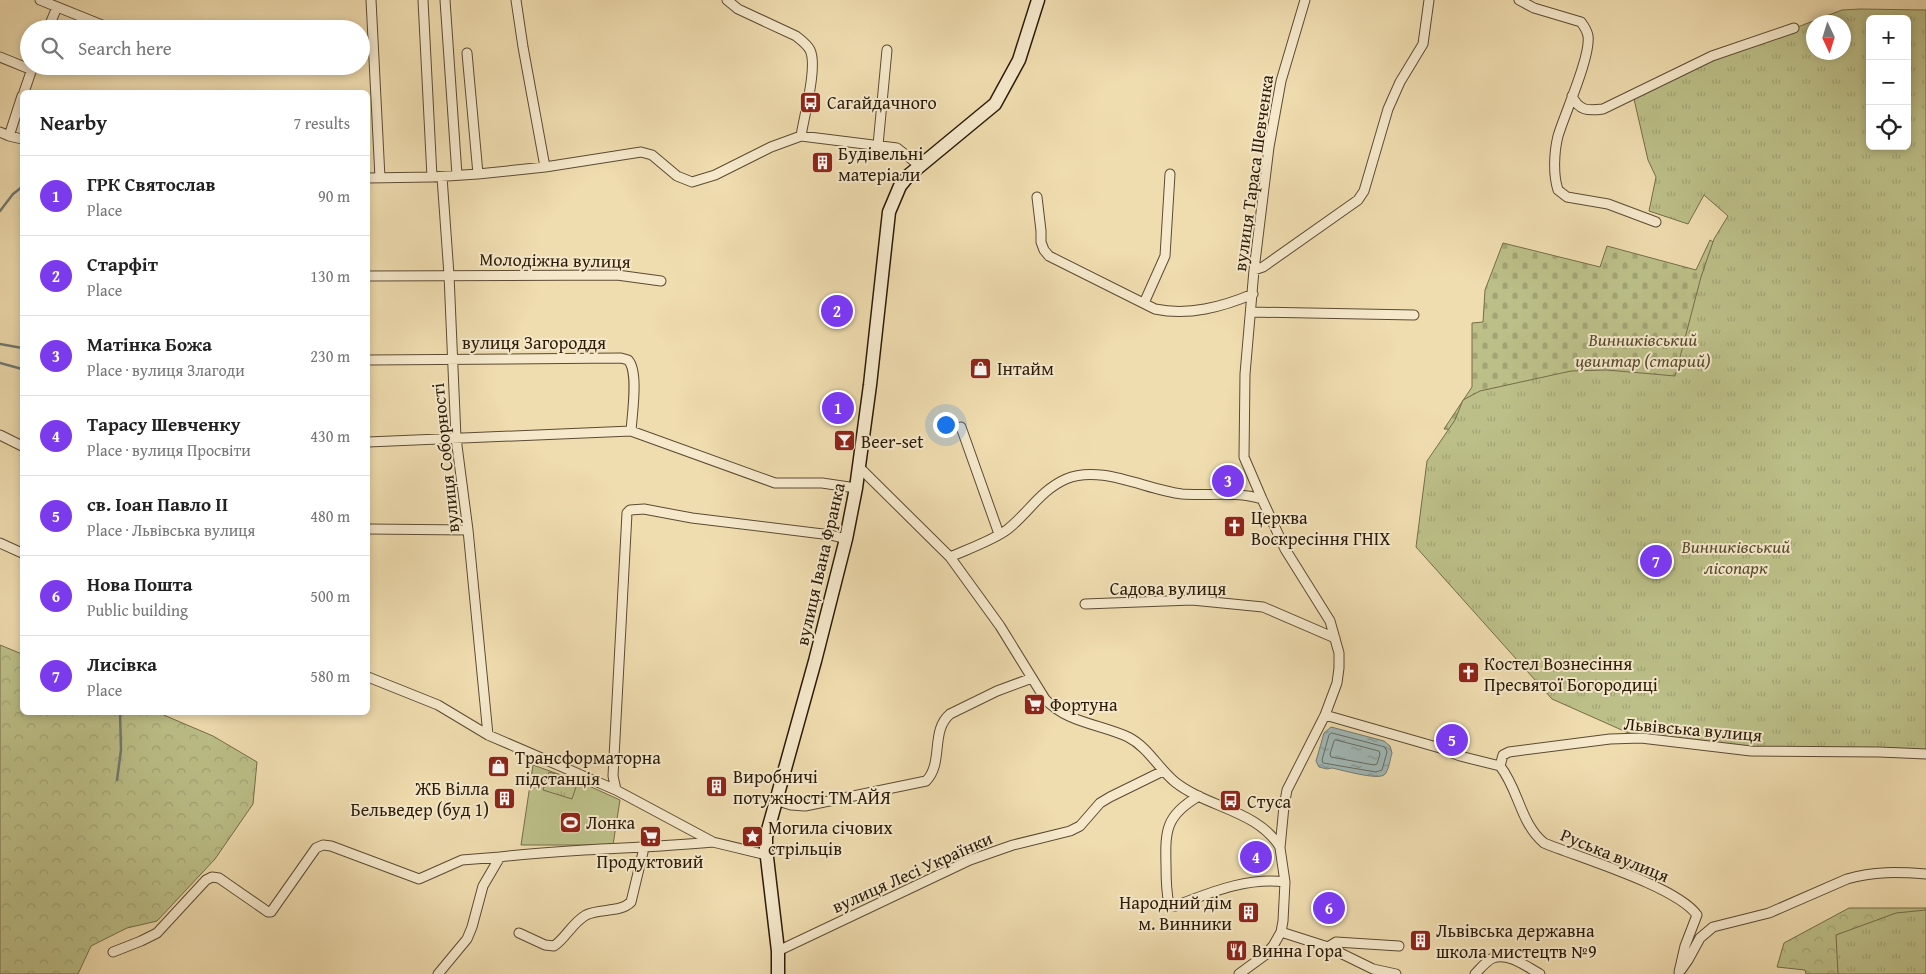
<!DOCTYPE html>
<meta charset="utf-8">
<style>
:root{--surface:#fff;--page:#f2f2f2;--text:#222;--muted:#767676;--line:#e0e0e0;--accent:#7c3aed}
body{margin:0;font-family:"Gentium Book Plus",serif;background:var(--page);color:var(--text)}
.controls{position:absolute;right:15px;top:15px;display:grid;overflow:hidden;border-radius:8px;box-shadow:0 2px 8px #0003}
.controls button{width:45px;height:45px;display:grid;place-items:center;padding:0;border:0;border-bottom:1px solid var(--line);background:var(--surface);color:var(--text);font:25px sans-serif}
.compass{position:absolute;left:1806px;top:15px;width:45px;height:45px;border-radius:50%;background:var(--surface);box-shadow:0 2px 8px #0003;rotate:176deg}
.you{position:absolute;left:945px;top:424px;width:18px;height:18px;margin:-12px;border:4px solid #fff;border-radius:50%;background:#1a73e8;box-shadow:0 0 0 8px #1a73e833}
.badge{display:grid;place-items:center;width:32px;height:32px;border-radius:50%;background:var(--accent);color:#fff;font-size:16px;font-weight:700}
.pin{position:absolute;translate:-50% -50%;border:2px solid #fff;box-shadow:0 1px 5px #0006}
.list{margin:0;padding:0;list-style:none}
h2{display:flex;justify-content:space-between;align-items:center;height:65px;margin:0;padding:0 20px;font-size:21px}
h2 small{font-size:16px;font-weight:400;color:var(--muted)}
.list li{display:grid;grid-template-columns:32px 1fr auto;gap:15px;align-items:center;box-sizing:border-box;height:80px;padding:0 20px;border-top:1px solid var(--line)}
.list b{display:block;font-size:19px;white-space:nowrap}
.list p{margin:0;font-size:16px;white-space:nowrap;color:var(--muted)}
.list em{font-size:16px;font-style:normal;color:var(--muted)}
.icon{flex:none;width:28px;height:28px;fill:none;stroke:currentColor;stroke-width:2;stroke-linecap:round;stroke-linejoin:round}
.map{position:relative;flex:none;width:1926px;height:974px;overflow:hidden}
.search{position:absolute;background:var(--surface);box-shadow:0 2px 8px #0003;left:20px;top:20px;width:350px;height:55px;display:flex;align-items:center;gap:12px;box-sizing:border-box;padding:0 18px;border-radius:28px;color:var(--muted);font-size:19px}
.panel{position:absolute;background:var(--surface);box-shadow:0 2px 8px #0003;left:20px;top:90px;width:350px;height:625px;border-radius:8px}
.map>svg:first-child{display:block}
.grass{fill:#bcbf88;stroke:#746d48}
.forest{fill:url(#forest-crowns);stroke:#746d48}
.cemetery{fill:url(#cemetery-stones);stroke:#746d48}
.park{fill:url(#park-tufts);stroke:#746d48;fill-rule:evenodd}
.water{fill:url(#water-ripples);stroke:#717971}
.lines{fill:none;stroke-linecap:round;stroke-linejoin:round}
.shore{stroke:#666a60;stroke-width:1}
.stream{stroke:#717971;stroke-width:2.5}
.street-casing{stroke:#5c4b32;stroke-width:11}
.secondary-casing{stroke:#2b1b08;stroke-width:15}
.street{stroke:#f5e8cb;stroke-width:9}
.secondary{stroke:#f5e8cb;stroke-width:12}
.labels{text-anchor:middle;dominant-baseline:central;stroke-width:4;stroke-linejoin:round;paint-order:stroke}
.poi-label{font-size:18px;fill:#2b1b08;stroke:#f5e8cb;text-anchor:start}
.street-label{font-size:18px;fill:#2b1b08;stroke:#f5e8cb}
.park-label{font-size:18px;font-style:italic;fill:#564c2e;stroke:#f5e8cb}
</style>
<div class="map">
<svg width="1926" height="974" viewBox="0 0 1926 974">
<defs>
<pattern id="forest-crowns" width="20" height="18" patternUnits="userSpaceOnUse" patternTransform="scale(1.25)"><rect width="20" height="18" fill="#bcbf88"/><path d="M2 6a3 3 0 1 1 6 0M12 15a3 3 0 1 1 6 0" fill="none" stroke="#a2a474"/></pattern>
<pattern id="cemetery-stones" width="16" height="16" patternUnits="userSpaceOnUse" patternTransform="scale(1.25)"><rect width="16" height="16" fill="#bcbf88"/><path d="M2 7V4a2 2 0 0 1 4 0v3zM10 15v-3a2 2 0 0 1 4 0v3z" fill="#a2a474"/></pattern>
<pattern id="park-tufts" width="24" height="20" patternUnits="userSpaceOnUse" patternTransform="scale(1.25)"><rect width="24" height="20" fill="#bcbf88"/><path d="M3 7l-1-3M5 7V3M7 7l1-3M15 17l-1-3M17 17v-4M19 17l1-3" fill="none" stroke="#a2a474"/></pattern>
<pattern id="water-ripples" width="26" height="14" patternUnits="userSpaceOnUse" patternTransform="scale(1.25)"><rect width="26" height="14" fill="#a0b8b7"/><path d="M2 4q2-2 4 0t4 0M15 11q2-2 4 0t4 0" fill="none" stroke="#839593"/></pattern>
</defs>
<rect width="100%" height="100%" fill="#efdcaf"/>
<filter id="stains"><feTurbulence type="fractalNoise" baseFrequency=".004" numOctaves="4"/><feColorMatrix values="0 0 0 0 .2 0 0 0 0 .09 0 0 0 0 .02 0 0 0 .5 -.17"/></filter>
<radialGradient id="worn" r=".72"><stop offset=".6" stop-color="#630" stop-opacity="0"/><stop offset="1" stop-color="#630" stop-opacity=".3"/></radialGradient>
<path class="grass" d="M533,765L578,781L620,800L613,845H521Z"/>
<path class="forest" d="M0,645L22,654V712L159,713L213,736L257,762L253,804L215,859L157,921L127,928L91,946L78,974H0Z
M1849,908H1926V974H1806L1805,970L1777,967L1784,943Z"/>
<path class="cemetery" d="M1710,240L1863,332L1678,442L1444,429L1472,387V323L1483,322L1485,290L1503,243L1600,267L1607,246L1696,270Z"/>
<path class="park" d="M1860,9L1926,10V752L1758,750L1633,735L1552,699L1416,547L1427,461L1455,420L1463,400L1480,391L1571,371L1607,370L1675,376L1701,277L1714,239L1728,216L1704,195L1688,224L1649,211L1656,177L1648,160L1634,99L1714,59L1842,10ZM1870,19H1907V146H1870ZM1814,22H1844V52H1814Z
M549,772L578,781L572,799L543,790Z
M1926,910V974H1838L1836,935L1896,913Z"/>
<path class="water" d="M1331,727L1384,741L1390,746L1392,753C1390,759 1389,771 1384,775C1376,780 1342,770 1332,768L1327,769L1319,767L1316,761L1324,733Z"/>
<g class="lines">
<path class="shore" d="M1332,733L1385,747L1387,752L1382,770L1376,772L1323,763L1322,760L1329,735Z
M1336,740L1379,751L1380,754L1377,764L1374,765L1331,757L1330,754L1334,741Z"/>
<path class="stream" d="M0,211L13,194L22,187
M0,344L22,348
M0,363L22,369
M117,780L121,750L120,712"/>
<defs>
<path id="street" d="M40,0L112,29
M371,0L380,178
M423,0L432,177
M445,0L457,175
M516,0L523,47L545,167
M727,0L738,9L796,36C801,40 807,44 810,50C818,66 804,116 801,136
M1519,0L1534,8L1581,22C1584,26 1587,30 1588,36C1591,56 1565,113 1558,136C1554,152 1553,175 1558,190L1567,197L1608,204L1656,222
M48,29L57,7
M467,53L478,174
M0,57L32,70
M24,92L33,66
M1572,96C1579,111 1588,111 1603,109L1712,56L1794,28
M0,132L9,136L22,96
M9,136L22,139
M878,145L887,50
M442,177L449,275L456,438L468,530L488,735
M368,178L432,177L478,174L545,167L641,152L652,155L677,176L692,182L715,175L771,147L801,136L897,148L920,166
M1037,197L1041,231V242L1044,250L1049,256L1155,309C1189,316 1222,307 1253,294
M1254,270L1263,267L1358,200L1364,191L1388,109L1400,82L1423,44L1429,0
M368,276L617,275L661,281
M1144,303L1165,256L1170,174
M1251,312L1414,315
M368,360L621,358L628,360C639,371 632,415 631,431
M961,427L999,534
M0,435L22,446
M368,442L631,431L775,483H822L856,488
M860,468L950,557L1000,626L1045,699C1067,723 1100,724 1128,737C1148,747 1158,768 1175,782C1208,808 1257,810 1280,847
M368,529L468,530
M0,543L22,553
M950,557C968,549 994,540 1008,529C1029,512 1041,490 1066,479C1101,464 1146,490 1182,494C1209,496 1235,491 1262,499
M1085,604L1192,600L1263,607L1335,638
M368,677L438,705L488,735L616,790L713,842L767,855
M1325,715L1440,748L1460,756L1500,766L1503,755L1509,752L1610,739L1641,738L1751,751L1879,752L1926,754
M1500,766C1519,790 1520,823 1544,843C1580,858 1676,886 1697,915L1685,946L1679,972
M616,790L613,776L627,513L630,510L644,509L692,518L831,535L846,539
M1199,796C1166,815 1165,830 1166,865C1166,878 1166,891 1169,904L1175,906C1210,893 1246,877 1285,882
M775,800L791,805L805,806L926,781C944,763 930,731 950,714L997,691L1032,678
M1281,932L1328,947L1373,969L1396,974
M519,933L545,945L554,946C566,938 572,923 586,915C600,908 620,913 631,902L644,848
M1328,947L1336,942L1399,946
M778,951L970,860L1013,845L1070,831L1080,826L1100,803L1110,797L1163,771
M113,952L141,941L157,933L206,880L212,877L219,878L268,912H271L316,848L323,845L331,846L419,879L462,860L500,857
M1681,970L1688,960L1700,938L1713,927L1769,913L1847,879C1874,871 1898,872 1926,874
M438,974L467,939L472,927L483,886L500,857C570,848 642,849 713,842
M1239,974L1265,955L1273,946L1281,932L1283,921L1285,882L1280,848L1284,806L1287,790L1325,715L1337,683L1339,668V653L1330,621L1285,549L1262,499L1244,457L1245,374L1254,270L1269,147L1281,81L1305,0
M1475,974C1480,969 1486,961 1493,958C1508,952 1527,967 1540,974"/>
<path id="secondary" d="M778,974V951L766,849V837L815,661L846,539L856,488L870,385L889,212L900,186L909,175L995,104L1019,60L1038,0"/>
</defs>
<use href="#street" class="street-casing"/>
<use href="#secondary" class="secondary-casing"/>
<use href="#street" class="street"/>
<use href="#secondary" class="secondary"/>
</g>
<defs>
<symbol id="bus-square" viewBox="-11 -11 22 22"><rect x="-9" y="-9" width="18" height="18" rx="4" fill="#8f2418" stroke="#f5e8cb"/><path d="M-5-6H5V4H4V6H2V4H-2V6H-4V4H-5ZM-3.5-4V0h7V-4ZM-3.5 1.2v1.5H-2V1.2ZM2 1.2v1.5H3.5V1.2Z" fill="#fff"/></symbol>
<symbol id="building-square" viewBox="-11 -11 22 22"><rect x="-9" y="-9" width="18" height="18" rx="4" fill="#8f2418" stroke="#f5e8cb"/><path d="M-4-6H4V6H1V3H-1V6H-4ZM-2.5-4.3h1.7v1.8h-1.7ZM.8-4.3h1.7v1.8H.8ZM-2.5-1h1.7V.8h-1.7ZM.8-1h1.7V.8H.8Z" fill="#fff"/></symbol>
<symbol id="shop-square" viewBox="-11 -11 22 22"><rect x="-9" y="-9" width="18" height="18" rx="4" fill="#8f2418" stroke="#f5e8cb"/><path d="M-5-2.5h2.3a2.7 3.5 0 0 1 5.4 0H5L5.5 6h-11ZM-1.5-2.5h3a1.5 2.3 0 0 0-3 0Z" fill="#fff"/></symbol>
<symbol id="bar-square" viewBox="-11 -11 22 22"><rect x="-9" y="-9" width="18" height="18" rx="4" fill="#8f2418" stroke="#f5e8cb"/><path d="M-6-5H6L.8 .8V4.5H3.5V6h-7V4.5H-.8V.8Z" fill="#fff"/></symbol>
<symbol id="church-square" viewBox="-11 -11 22 22"><rect x="-9" y="-9" width="18" height="18" rx="4" fill="#8f2418" stroke="#f5e8cb"/><path d="M-1.2-6h2.4v3.5h3.3v2.4h-3.3V6h-2.4V-.1h-3.3v-2.4h3.3Z" fill="#fff"/></symbol>
<symbol id="supermarket-square" viewBox="-11 -11 22 22"><rect x="-9" y="-9" width="18" height="18" rx="4" fill="#8f2418" stroke="#f5e8cb"/><path d="M-6-5.5h2.5l.6 2H6L4.5 2H-2.5L-4.4-4H-6ZM-1.5 3.2a1.3 1.3 0 1 0 .1 0ZM3 3.2a1.3 1.3 0 1 0 .1 0Z" fill="#fff"/></symbol>
<symbol id="stadium-square" viewBox="-11 -11 22 22"><rect x="-9" y="-9" width="18" height="18" rx="4" fill="#8f2418" stroke="#f5e8cb"/><path d="M0-5a6.5 5 0 1 0 0 10a6.5 5 0 1 0 0-10ZM-3.5-1.8h7v3.6h-7Z" fill="#fff"/></symbol>
<symbol id="sight-square" viewBox="-11 -11 22 22"><rect x="-9" y="-9" width="18" height="18" rx="4" fill="#8f2418" stroke="#f5e8cb"/><path d="M0-6L1.8-2.2L6-1.7L2.9 1.2L3.7 5.4L0 3.3L-3.7 5.4L-2.9 1.2L-6-1.7L-1.8-2.2Z" fill="#fff"/></symbol>
<symbol id="restaurant-square" viewBox="-11 -11 22 22"><rect x="-9" y="-9" width="18" height="18" rx="4" fill="#8f2418" stroke="#f5e8cb"/><path d="M-5-6h1v4h1v-4h1v4h1v-4h1v5L-1.5 .5V6h-2V.5L-5-1ZM5-6V6H3V1.5H1.5Q1.5-4 5-6Z" fill="#fff"/></symbol>
</defs>
<g fill-rule="evenodd">
<use href="#bus-square" x="798" y="90" width="25" height="25"/>
<use href="#building-square" x="810" y="150" width="25" height="25"/>
<use href="#shop-square" x="968" y="356" width="25" height="25"/>
<use href="#bar-square" x="832" y="428" width="25" height="25"/>
<use href="#church-square" x="1222" y="514" width="25" height="25"/>
<use href="#church-square" x="1456" y="660" width="25" height="25"/>
<use href="#supermarket-square" x="1022" y="692" width="25" height="25"/>
<use href="#shop-square" x="486" y="754" width="25" height="25"/>
<use href="#building-square" x="704" y="774" width="25" height="25"/>
<use href="#building-square" x="492" y="786" width="25" height="25"/>
<use href="#bus-square" x="1218" y="788" width="25" height="25"/>
<use href="#stadium-square" x="558" y="810" width="25" height="25"/>
<use href="#supermarket-square" x="638" y="824" width="25" height="25"/>
<use href="#sight-square" x="740" y="824" width="25" height="25"/>
<use href="#building-square" x="1236" y="900" width="25" height="25"/>
<use href="#building-square" x="1408" y="928" width="25" height="25"/>
<use href="#restaurant-square" x="1224" y="938" width="25" height="25"/>
</g>
<g class="labels">
<g class="poi-label">
<text x="827" y="102">Сагайдачного</text>
<text x="838" y="153">Будівельні<tspan x="838" dy="21">матеріали</tspan></text>
<text x="997" y="368">Інтайм</text>
<text x="861" y="441">Beer-set</text>
<text x="1251" y="517">Церква<tspan x="1251" dy="21">Воскресіння ГНІХ</tspan></text>
<text x="1484" y="663">Костел Вознесіння<tspan x="1484" dy="21">Пресвятої Богородиці</tspan></text>
<text x="1050" y="704">Фортуна</text>
<text x="515" y="757">Трансформаторна<tspan x="515" dy="21">підстанція</tspan></text>
<text x="733" y="776">Виробничі<tspan x="733" dy="21">потужності ТМ АЙЯ</tspan></text>
<text x="489" y="788" text-anchor="end">ЖБ Вілла<tspan x="489" dy="21">Бельведер (буд 1)</tspan></text>
<text x="1247" y="801">Стуса</text>
<text x="586" y="822">Лонка</text>
<text x="768" y="827">Могила січових<tspan x="768" dy="21">стрільців</tspan></text>
<text x="650" y="861" text-anchor="middle">Продуктовий</text>
<text x="1232" y="902" text-anchor="end">Народний дім<tspan x="1232" dy="21">м. Винники</tspan></text>
<text x="1436" y="930">Львівська державна<tspan x="1436" dy="21">школа мистецтв №9</tspan></text>
<text x="1252" y="950">Винна Гора</text>
</g>
<g class="street-label">
<text transform="translate(1253 173) rotate(-82)">вулиця Тараса Шевченка</text>
<text transform="translate(555 260) rotate(1)">Молодіжна вулиця</text>
<text x="534" y="342">вулиця Загороддя</text>
<text transform="translate(445 458) rotate(-96)">вулиця Соборності</text>
<text transform="translate(820 564) rotate(-77)">вулиця Івана Франка</text>
<text x="1168" y="588">Садова вулиця</text>
<text transform="translate(1693 729) rotate(5)">Львівська вулиця</text>
<text transform="translate(1615 855) rotate(22)">Руська вулиця</text>
<text transform="translate(912 872) rotate(-24)">вулиця Лесі Українки</text>
</g>
<g class="park-label">
<text x="1643" y="339">Винниківський<tspan x="1643" dy="21">цвинтар (старий)</tspan></text>
<text x="1736" y="546">Винниківський<tspan x="1736" dy="21">лісопарк</tspan></text>
</g>
</g>
<rect width="100%" height="100%" filter="url(#stains)"/>
<rect width="100%" height="100%" fill="url(#worn)"/>
</svg>
<div class="controls">
<button>+</button>
<button>−</button>
<button><svg class="icon" aria-label="locate" viewBox="0 0 24 24"><circle cx="12" cy="12" r="6"/><path d="M12 2v4M12 18v4M2 12h4M18 12h4"/></svg></button>
</div>
<svg class="compass" viewBox="-18 -18 36 36"><path d="M0-13l5 13h-10z" fill="#e53935"/><path d="M0 13l5-13h-10z" fill="#767676"/></svg>
<div class="you"></div>
<div class="pin badge" style="left:838px;top:408px">1</div>
<div class="pin badge" style="left:837px;top:311px">2</div>
<div class="pin badge" style="left:1228px;top:481px">3</div>
<div class="pin badge" style="left:1256px;top:857px">4</div>
<div class="pin badge" style="left:1452px;top:740px">5</div>
<div class="pin badge" style="left:1329px;top:908px">6</div>
<div class="pin badge" style="left:1656px;top:561px">7</div>
<div class="search"><svg class="icon" aria-label="search" viewBox="0 0 24 24"><circle cx="10" cy="10" r="6"/><path d="M15 15l6 6"/></svg>Search here</div>
<section class="panel">
<h2>Nearby<small>7 results</small></h2>
<ul class="list">
<li><span class="badge">1</span><div><b>ГРК Святослав</b><p>Place</p></div><em>90 m</em></li>
<li><span class="badge">2</span><div><b>Старфіт</b><p>Place</p></div><em>130 m</em></li>
<li><span class="badge">3</span><div><b>Матінка Божа</b><p>Place · вулиця Злагоди</p></div><em>230 m</em></li>
<li><span class="badge">4</span><div><b>Тарасу Шевченку</b><p>Place · вулиця Просвіти</p></div><em>430 m</em></li>
<li><span class="badge">5</span><div><b>св. Іоан Павло ІІ</b><p>Place · Львівська вулиця</p></div><em>480 m</em></li>
<li><span class="badge">6</span><div><b>Нова Пошта</b><p>Public building</p></div><em>500 m</em></li>
<li><span class="badge">7</span><div><b>Лисівка</b><p>Place</p></div><em>580 m</em></li>
</ul>
</section>
</div>
